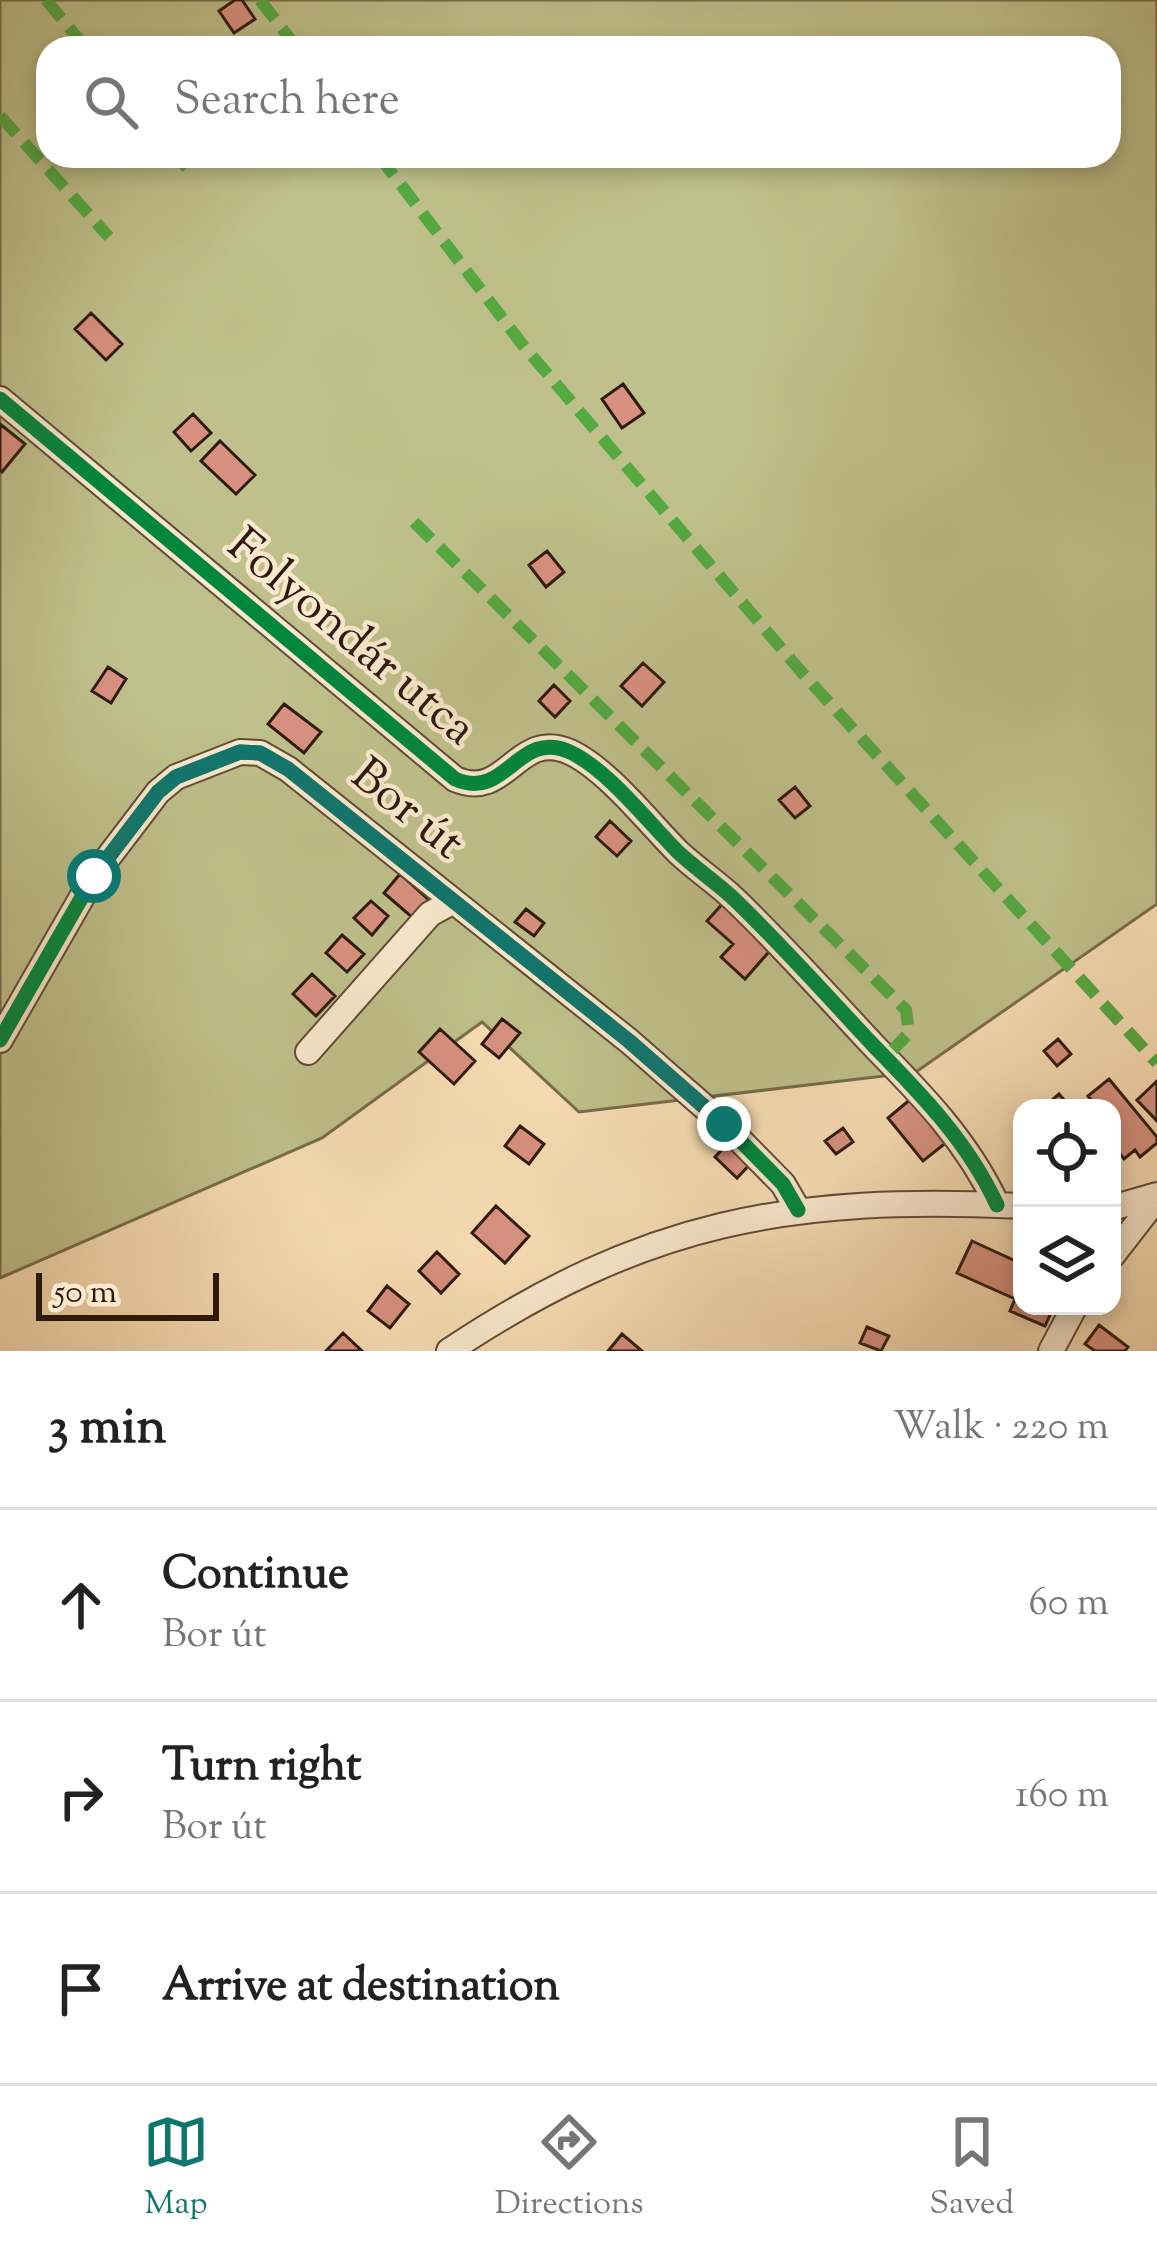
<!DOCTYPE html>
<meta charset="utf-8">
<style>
:root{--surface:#fff;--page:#f2f2f2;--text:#222;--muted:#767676;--line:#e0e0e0;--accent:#0f766e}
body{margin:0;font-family:"Sorts Mill Goudy",serif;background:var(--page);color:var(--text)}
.controls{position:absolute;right:36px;bottom:36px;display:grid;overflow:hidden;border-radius:24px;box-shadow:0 6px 18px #0003}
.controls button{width:108px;height:108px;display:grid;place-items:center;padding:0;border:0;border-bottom:3px solid var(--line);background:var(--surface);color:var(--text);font:60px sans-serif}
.scale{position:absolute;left:36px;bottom:30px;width:183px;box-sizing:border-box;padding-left:12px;border:6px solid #2f1a0e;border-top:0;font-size:33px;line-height:42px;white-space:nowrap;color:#2f1a0e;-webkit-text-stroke:9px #fae9ce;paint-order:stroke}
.stop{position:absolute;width:36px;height:36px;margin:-27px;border:9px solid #0f766e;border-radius:50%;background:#fff}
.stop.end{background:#0f766e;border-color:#fff;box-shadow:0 3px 12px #0008}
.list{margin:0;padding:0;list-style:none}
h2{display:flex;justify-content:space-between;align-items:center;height:156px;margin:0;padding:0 48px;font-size:51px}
h2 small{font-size:39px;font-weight:400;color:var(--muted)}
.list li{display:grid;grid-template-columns:78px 1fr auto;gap:36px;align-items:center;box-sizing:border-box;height:192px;padding:0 48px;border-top:3px solid var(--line)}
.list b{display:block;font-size:45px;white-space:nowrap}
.list p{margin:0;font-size:39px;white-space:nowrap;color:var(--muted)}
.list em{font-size:39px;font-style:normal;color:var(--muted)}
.icon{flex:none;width:66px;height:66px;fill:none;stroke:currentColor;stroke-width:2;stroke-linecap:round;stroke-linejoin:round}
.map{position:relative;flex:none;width:1157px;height:1351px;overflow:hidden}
.search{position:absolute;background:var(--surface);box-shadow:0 6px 18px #0003;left:36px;right:36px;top:36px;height:132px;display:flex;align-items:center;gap:30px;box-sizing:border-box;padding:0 42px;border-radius:36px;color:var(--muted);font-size:45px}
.sheet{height:732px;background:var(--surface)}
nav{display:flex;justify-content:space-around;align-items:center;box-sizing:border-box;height:168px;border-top:3px solid var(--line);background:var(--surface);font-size:33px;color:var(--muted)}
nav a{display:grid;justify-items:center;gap:6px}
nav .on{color:var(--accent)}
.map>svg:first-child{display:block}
.green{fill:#bfc08b;stroke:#776d4c;stroke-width:3;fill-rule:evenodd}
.building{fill:#d89181;stroke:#2f1a0e;stroke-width:3}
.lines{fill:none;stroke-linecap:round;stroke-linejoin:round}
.minor-casing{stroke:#614b38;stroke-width:28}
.minor{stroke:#fae9ce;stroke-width:24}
.quiet{stroke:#54a941;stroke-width:12;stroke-dasharray:24 12;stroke-linecap:butt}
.cycleway-casing{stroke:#fae9ce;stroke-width:22}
.cycleway{stroke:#00873e;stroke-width:15}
.route{stroke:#0f766e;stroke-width:15}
.labels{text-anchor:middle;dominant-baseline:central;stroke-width:9;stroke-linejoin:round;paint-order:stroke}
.street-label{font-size:48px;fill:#2f1a0e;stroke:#fae9ce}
</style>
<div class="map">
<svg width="1157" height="1351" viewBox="0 0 1157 1351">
<rect width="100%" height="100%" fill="#f8ddb4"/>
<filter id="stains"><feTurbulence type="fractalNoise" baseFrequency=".00167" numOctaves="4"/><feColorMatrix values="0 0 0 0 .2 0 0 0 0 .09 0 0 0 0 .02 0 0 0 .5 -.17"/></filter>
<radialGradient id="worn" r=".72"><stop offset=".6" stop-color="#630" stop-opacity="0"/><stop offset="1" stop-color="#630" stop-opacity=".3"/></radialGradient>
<path class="green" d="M0,0H1157V904L900,1083L892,1075L579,1112L482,1022L322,1138L0,1278ZM48,48H1109V156H48Z"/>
<path class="building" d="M235,0H242L255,19L234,33L219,11Z
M91,313L122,344L106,360L75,329Z
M623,384L644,413L622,428L602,399Z
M193,414L211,433L191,451L174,432Z
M0,424L25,444L2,472L0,470Z
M220,441L255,475L236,494L201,461Z
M547,551L564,572L546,587L529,565Z
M643,663L664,682L642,706L621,686Z
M108,667L126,679L111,703L92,691Z
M554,685L570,701L555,717L539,701Z
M284,704L321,732L304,753L268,724Z
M795,787L810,806L795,818L779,800Z
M610,821L631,841L617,856L596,837Z
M400,874L430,901L414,919L384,893Z
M371,901L388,916L372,935L354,918Z
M725,901L774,946L745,979L721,957L733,944L707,921Z
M526,909L544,923L534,936L515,922Z
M342,935L364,954L347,972L326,953Z
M312,974L335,996L316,1016L293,994Z
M502,1019L520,1033L499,1058L482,1044Z
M440,1029L475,1061L454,1084L419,1052Z
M1058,1039L1071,1054L1057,1066L1044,1051Z
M1109,1079L1157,1137V1143L1140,1157L1135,1150L1124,1159L1112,1144V1108H1098L1088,1096Z
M1157,1081V1121L1137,1100Z
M1059,1094L1071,1108H1043Z
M912,1098L947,1142L923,1161L888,1118Z
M520,1126L544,1144L529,1164L505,1146Z
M843,1128L853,1142L836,1154L825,1141Z
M732,1139L754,1160L737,1178L715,1157Z
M496,1206L529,1236L505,1263L472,1233Z
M972,1241L1022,1264V1306H1054L1045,1326L1010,1311L1015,1299L957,1273Z
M437,1252L459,1274L441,1293L419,1271Z
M387,1286L409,1304L390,1328L368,1311Z
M1099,1325L1128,1347L1125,1351H1095L1085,1344Z
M867,1327L889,1336L881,1351L860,1343Z
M343,1333L362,1351H326Z
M622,1334L642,1351H608Z"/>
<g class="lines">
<defs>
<path id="minor" d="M0,399L455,779C507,802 517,728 570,752C607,769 648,822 678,852C696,869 716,882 734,899C783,946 828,997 874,1046C922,1095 968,1142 997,1205
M0,1040L94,876L158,792L176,777L240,752L260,753L288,769L629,1041L724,1124L783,1184L798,1210
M308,1052L430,914L452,902
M1112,1208L1157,1195
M1112,1256L1157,1198
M449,1351C644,1221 791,1195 1022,1206
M1051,1351L1075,1306"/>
</defs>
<use href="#minor" class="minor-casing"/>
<use href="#minor" class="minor"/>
<path class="quiet" d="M46,0L86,48
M260,0L297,48
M0,116L109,237
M177,156L187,168
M379,156L522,344L804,675L1157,1063
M414,522L906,1010L909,1033L886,1057"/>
<defs>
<path id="cycleway" d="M0,399L455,779C507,802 517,728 570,752C607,769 648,822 678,852C696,869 716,882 734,899C783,946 828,997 874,1046C922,1095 968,1142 997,1205
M0,1040L94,876L158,792L176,777L240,752L260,753L288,769L629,1041L724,1124L783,1184L798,1210"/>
</defs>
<use href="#cycleway" class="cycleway-casing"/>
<use href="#cycleway" class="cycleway"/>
</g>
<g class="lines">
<path class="route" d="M94,876L158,792L176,777L240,752L260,753L288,769L629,1041L724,1124"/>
</g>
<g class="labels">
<g class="street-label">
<text transform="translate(350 639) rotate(40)">Folyondár utca</text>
<text transform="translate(406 811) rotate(39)">Bor út</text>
</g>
</g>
<rect width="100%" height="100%" filter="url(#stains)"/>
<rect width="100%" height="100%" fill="url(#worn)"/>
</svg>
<div class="controls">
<button><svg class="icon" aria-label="locate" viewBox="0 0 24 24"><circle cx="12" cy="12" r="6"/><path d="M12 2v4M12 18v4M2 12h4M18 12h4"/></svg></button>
<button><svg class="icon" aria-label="layers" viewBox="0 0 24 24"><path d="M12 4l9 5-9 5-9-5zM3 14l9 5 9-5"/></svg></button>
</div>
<div class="scale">50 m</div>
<div class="stop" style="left:94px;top:876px"></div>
<div class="stop end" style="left:724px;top:1124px"></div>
<div class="search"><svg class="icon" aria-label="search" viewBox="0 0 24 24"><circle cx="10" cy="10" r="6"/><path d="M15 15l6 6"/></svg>Search here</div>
</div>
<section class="sheet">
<h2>3 min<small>Walk · 220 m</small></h2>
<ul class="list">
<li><svg class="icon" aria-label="ahead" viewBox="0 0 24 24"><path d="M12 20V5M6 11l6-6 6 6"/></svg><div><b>Continue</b><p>Bor út</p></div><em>60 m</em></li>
<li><svg class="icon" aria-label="right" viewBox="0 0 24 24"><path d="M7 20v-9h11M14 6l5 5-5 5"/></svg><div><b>Turn right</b><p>Bor út</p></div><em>160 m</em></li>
<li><svg class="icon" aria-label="arrive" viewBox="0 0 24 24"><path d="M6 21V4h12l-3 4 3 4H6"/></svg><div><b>Arrive at destination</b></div></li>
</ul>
</section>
<nav>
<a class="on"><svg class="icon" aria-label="map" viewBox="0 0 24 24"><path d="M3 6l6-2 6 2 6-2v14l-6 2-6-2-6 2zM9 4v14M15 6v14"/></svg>Map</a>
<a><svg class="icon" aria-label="directions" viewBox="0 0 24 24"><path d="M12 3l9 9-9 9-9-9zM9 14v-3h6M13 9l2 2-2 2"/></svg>Directions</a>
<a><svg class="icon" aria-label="saved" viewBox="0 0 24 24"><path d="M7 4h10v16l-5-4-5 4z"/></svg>Saved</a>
</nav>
